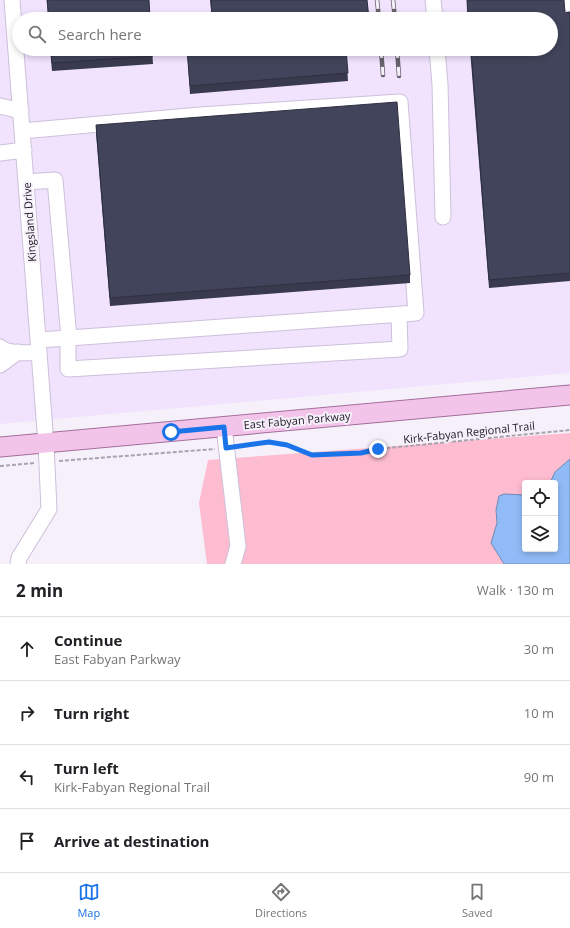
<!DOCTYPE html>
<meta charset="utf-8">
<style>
:root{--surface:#fff;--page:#f6f6f6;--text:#202124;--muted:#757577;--line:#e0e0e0;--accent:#1a73e8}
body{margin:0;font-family:"Open Sans",sans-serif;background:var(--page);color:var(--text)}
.controls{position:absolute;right:12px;bottom:12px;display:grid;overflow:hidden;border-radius:4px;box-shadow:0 2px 6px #0003}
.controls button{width:36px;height:36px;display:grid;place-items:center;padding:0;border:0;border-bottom:1px solid var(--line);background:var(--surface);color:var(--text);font:20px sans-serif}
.stop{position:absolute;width:12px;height:12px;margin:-9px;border:3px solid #1a73e8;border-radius:50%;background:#fff}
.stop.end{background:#1a73e8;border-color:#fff;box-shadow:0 1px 4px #0008}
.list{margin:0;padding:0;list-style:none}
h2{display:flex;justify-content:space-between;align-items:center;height:52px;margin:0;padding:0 16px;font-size:17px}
h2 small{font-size:13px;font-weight:400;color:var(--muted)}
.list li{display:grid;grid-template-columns:26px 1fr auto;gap:12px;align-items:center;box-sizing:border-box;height:64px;padding:0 16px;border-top:1px solid var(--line)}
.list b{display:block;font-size:15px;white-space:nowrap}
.list p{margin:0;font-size:13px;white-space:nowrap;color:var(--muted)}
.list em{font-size:13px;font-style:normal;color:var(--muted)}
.icon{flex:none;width:22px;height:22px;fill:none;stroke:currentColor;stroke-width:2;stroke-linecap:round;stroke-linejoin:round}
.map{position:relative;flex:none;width:570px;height:564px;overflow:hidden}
.search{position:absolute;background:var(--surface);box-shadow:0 2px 6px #0003;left:12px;right:12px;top:12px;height:44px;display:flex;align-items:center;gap:10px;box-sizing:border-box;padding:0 14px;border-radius:22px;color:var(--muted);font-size:15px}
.sheet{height:308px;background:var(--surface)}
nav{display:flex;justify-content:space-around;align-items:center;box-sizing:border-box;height:56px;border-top:1px solid var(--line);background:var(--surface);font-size:11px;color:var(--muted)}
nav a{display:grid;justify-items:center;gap:2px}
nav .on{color:var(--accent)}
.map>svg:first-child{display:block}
.built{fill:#f1e3fe;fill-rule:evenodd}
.green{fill:#fdbcd0;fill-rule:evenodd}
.water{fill:#91bbf6;stroke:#6e8ab7}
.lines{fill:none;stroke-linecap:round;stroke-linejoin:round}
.minor-casing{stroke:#cdc0da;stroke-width:17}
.major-casing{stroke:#a36e9b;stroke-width:21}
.path{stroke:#a9a3ae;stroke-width:2;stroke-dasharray:4 2;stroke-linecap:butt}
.minor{stroke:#fff;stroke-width:15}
.major{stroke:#f3c4ea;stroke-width:19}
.rail-casing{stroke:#66616b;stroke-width:4.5}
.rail{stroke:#f6f0fb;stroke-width:3;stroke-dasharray:9;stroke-linecap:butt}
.wall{fill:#393a4e}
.building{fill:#42445b;stroke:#2e3040}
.route{stroke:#1a73e8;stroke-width:5}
.labels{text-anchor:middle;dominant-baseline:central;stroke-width:4;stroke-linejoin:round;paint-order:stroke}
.street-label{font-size:11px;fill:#1e1923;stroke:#f6f0fb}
</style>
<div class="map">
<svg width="570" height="564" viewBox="0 0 570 564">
<rect width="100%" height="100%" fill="#f6f0fb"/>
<path class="built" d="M0,0H570V373L0,424ZM19,19H551V49H19Z"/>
<path class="green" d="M570,433V564H207L199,503L208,460ZM525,483H555V549H525Z"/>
<path class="water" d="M570,459V564H504L491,543L497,523L496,510L499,496L504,494L525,495V549H555V483H550L555,472Z"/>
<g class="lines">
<defs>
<path id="minor" d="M12,0L46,444L49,509L19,558L18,564
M433,0L435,19
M570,0V4
M437,49L440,84L443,217
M0,106L21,111
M22,131L200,115L400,102L416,313L69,338
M0,153L24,150
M26,182L55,180L69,338L38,340
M68,338V369L400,349L399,314
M0,347C8,355 29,352 39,353
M0,365L18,352
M224,427L238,546L233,564"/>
<path id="major" d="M0,447L570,395"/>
</defs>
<use href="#minor" class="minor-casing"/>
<use href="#major" class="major-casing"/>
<path class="path" d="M239,446L269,443L287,445L312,455L361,453L378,449L570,430
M59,461L215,449
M0,466L35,463"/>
<use href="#minor" class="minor"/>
<use href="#major" class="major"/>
<defs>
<path id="rail" d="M377,0L379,19
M393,0L395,19
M381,49L383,75
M397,49L399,76"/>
</defs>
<use href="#rail" class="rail-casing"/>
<use href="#rail" class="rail"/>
</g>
<path class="wall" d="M47,0H149L150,19H48Z
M210,0H367L369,19H212Z
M467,0L565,13L570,12V281L489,288L470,49H551V19H468Z
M50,49H152L153,64L52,71Z
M187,49H346L348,81L190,94Z
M96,125L410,275V283L110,306L96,133Z"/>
<path class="building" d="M47,0H149L150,19H49Z
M211,0H367L369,19H212Z
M467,0H564L565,13L570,12V273L489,280L471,49H551V19H468Z
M51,49H152L153,56L52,63Z
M187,49H346L348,73L190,86Z
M397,102L410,275L110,298L96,125Z"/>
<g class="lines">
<path class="route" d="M171,432L224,427L226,448L269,442L287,445L312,455L361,453L378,449"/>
</g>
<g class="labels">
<g class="street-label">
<text transform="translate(29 222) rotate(-94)">Kingsland Drive</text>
<text transform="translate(297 420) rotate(-5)">East Fabyan Parkway</text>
<text transform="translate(469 432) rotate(-6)">Kirk-Fabyan Regional Trail</text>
</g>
</g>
</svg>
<div class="controls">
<button><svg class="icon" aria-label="locate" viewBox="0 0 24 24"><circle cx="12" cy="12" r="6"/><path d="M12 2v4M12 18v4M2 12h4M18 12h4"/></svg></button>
<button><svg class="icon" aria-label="layers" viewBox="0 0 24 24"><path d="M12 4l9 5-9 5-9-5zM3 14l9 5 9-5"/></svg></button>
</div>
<div class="stop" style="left:171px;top:432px"></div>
<div class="stop end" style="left:378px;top:449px"></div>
<div class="search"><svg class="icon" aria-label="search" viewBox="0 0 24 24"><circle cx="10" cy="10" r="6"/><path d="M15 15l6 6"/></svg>Search here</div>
</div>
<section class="sheet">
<h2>2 min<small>Walk · 130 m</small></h2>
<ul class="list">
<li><svg class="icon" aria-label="ahead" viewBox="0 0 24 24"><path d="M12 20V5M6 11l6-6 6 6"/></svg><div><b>Continue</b><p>East Fabyan Parkway</p></div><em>30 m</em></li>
<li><svg class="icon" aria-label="right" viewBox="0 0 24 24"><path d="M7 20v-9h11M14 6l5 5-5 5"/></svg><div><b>Turn right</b></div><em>10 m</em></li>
<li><svg class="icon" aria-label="left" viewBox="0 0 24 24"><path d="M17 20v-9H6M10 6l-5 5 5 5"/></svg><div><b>Turn left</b><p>Kirk-Fabyan Regional Trail</p></div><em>90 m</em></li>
<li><svg class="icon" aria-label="arrive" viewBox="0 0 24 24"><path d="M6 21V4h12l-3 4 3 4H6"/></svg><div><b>Arrive at destination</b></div></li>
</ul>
</section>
<nav>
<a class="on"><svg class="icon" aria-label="map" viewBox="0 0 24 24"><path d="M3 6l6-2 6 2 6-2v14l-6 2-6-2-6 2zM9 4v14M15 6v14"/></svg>Map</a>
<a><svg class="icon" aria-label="directions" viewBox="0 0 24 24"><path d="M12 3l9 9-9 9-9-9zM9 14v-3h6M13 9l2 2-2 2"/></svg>Directions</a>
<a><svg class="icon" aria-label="saved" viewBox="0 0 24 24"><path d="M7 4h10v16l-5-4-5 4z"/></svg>Saved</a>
</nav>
